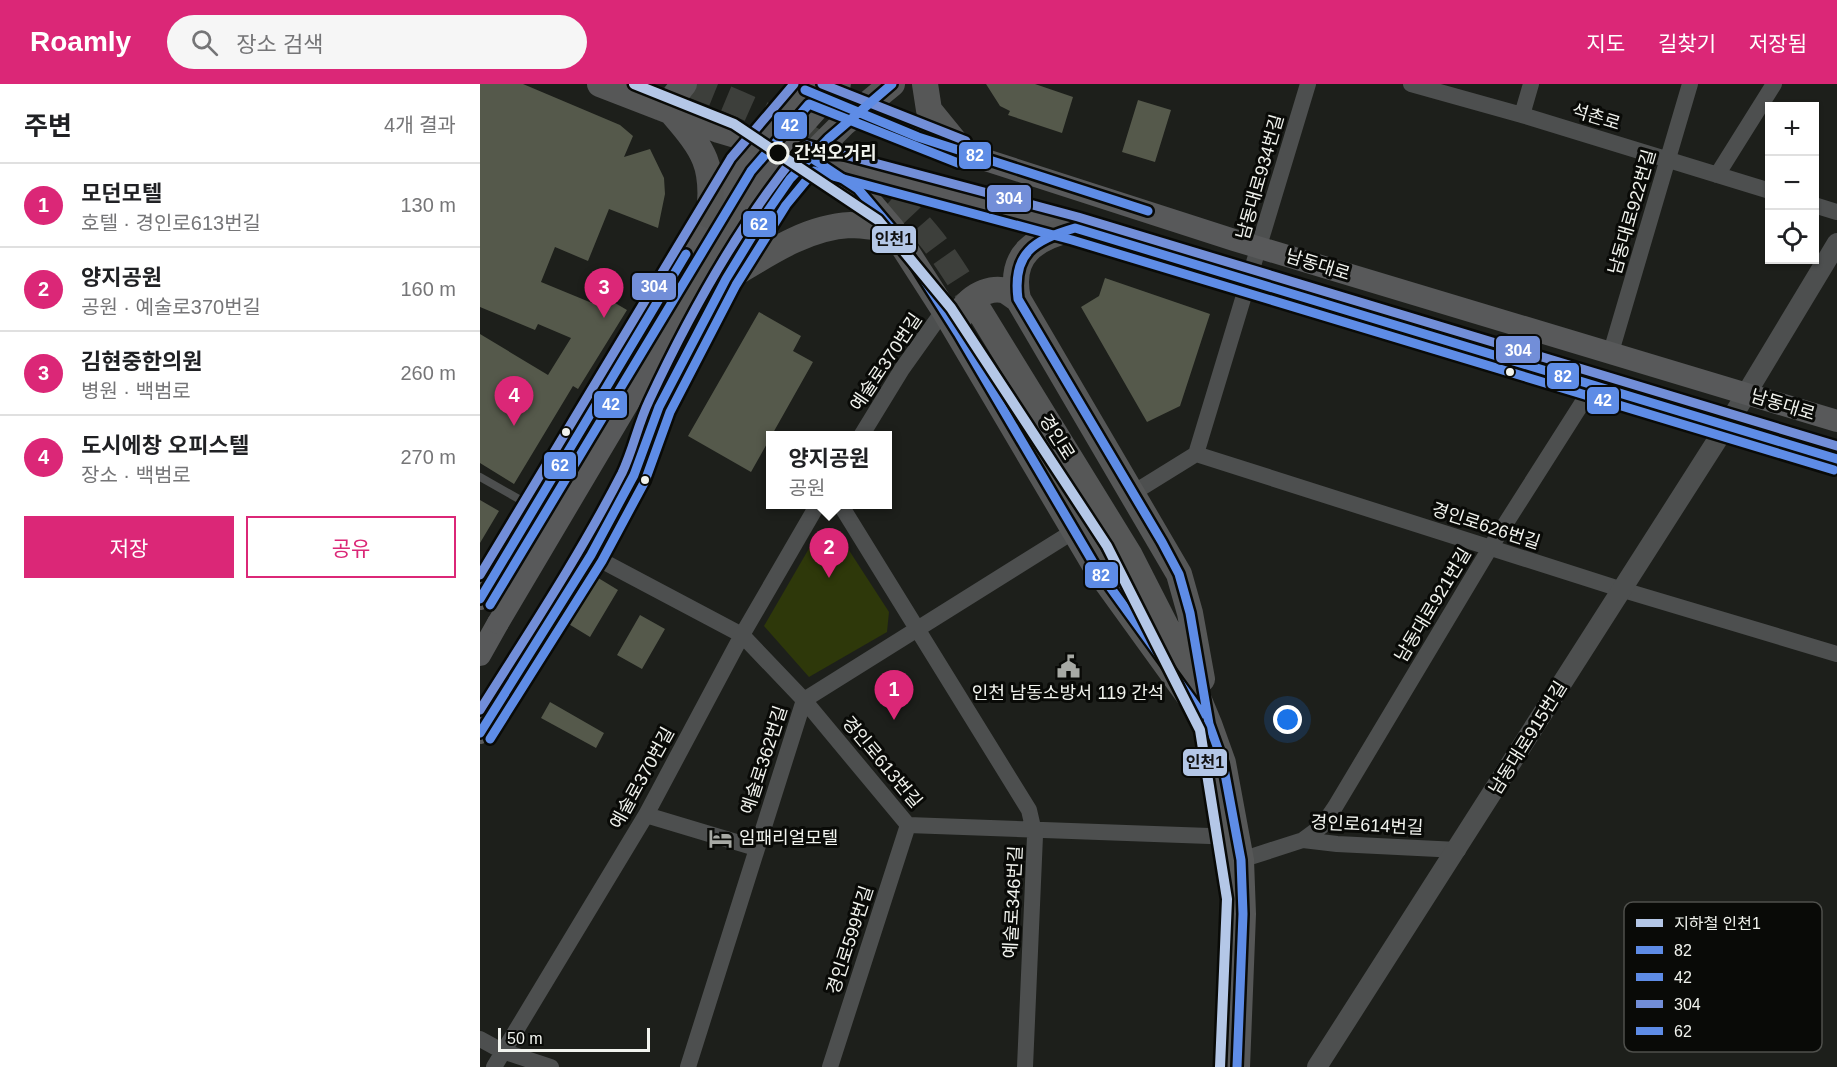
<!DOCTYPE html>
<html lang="ko">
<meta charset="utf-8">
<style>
:root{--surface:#fff;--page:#f6f6f6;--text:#202124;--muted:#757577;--line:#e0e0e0;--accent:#db2777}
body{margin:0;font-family:Helvetica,"Noto Sans KR",sans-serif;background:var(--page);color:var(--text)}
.controls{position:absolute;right:18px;top:18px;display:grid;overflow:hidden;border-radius:0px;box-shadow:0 2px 4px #0004}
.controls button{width:54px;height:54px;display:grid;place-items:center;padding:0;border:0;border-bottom:2px solid var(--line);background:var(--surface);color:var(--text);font:30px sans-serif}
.scale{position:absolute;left:18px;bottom:15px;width:152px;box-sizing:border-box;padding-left:6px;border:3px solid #f1f3ee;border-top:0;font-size:16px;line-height:21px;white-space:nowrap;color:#f1f3ee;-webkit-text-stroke:4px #090a07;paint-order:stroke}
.you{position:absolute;left:808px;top:636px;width:21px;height:21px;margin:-15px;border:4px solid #fff;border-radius:50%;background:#1a73e8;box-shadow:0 0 0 9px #1a73e833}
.badge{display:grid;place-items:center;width:39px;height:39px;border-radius:50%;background:var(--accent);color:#fff;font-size:20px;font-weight:700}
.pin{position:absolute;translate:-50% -50px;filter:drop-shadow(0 2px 3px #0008)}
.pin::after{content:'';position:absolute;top:32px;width:21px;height:18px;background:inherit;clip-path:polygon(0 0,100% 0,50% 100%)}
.popup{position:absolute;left:286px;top:347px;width:126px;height:78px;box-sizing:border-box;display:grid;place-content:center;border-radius:0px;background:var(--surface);filter:drop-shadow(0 2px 4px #0005);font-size:20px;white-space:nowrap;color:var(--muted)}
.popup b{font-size:22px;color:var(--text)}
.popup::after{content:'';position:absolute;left:50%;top:100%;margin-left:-12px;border:12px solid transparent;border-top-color:var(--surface)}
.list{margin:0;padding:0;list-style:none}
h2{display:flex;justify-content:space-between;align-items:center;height:78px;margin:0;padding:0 24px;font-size:26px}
h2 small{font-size:20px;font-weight:400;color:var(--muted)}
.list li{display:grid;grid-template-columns:39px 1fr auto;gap:18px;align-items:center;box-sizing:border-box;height:84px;padding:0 24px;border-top:2px solid var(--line)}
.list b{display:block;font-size:22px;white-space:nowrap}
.list p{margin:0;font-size:20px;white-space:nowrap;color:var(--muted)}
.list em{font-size:20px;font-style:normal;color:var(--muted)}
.actions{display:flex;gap:12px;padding:18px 24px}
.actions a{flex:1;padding:14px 0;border:2px solid var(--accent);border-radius:0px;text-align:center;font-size:21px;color:var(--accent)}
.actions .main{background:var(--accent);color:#fff}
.icon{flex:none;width:33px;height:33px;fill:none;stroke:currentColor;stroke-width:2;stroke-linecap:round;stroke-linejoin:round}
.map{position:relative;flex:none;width:1357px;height:983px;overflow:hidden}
header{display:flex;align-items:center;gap:36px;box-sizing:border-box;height:84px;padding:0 30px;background:var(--accent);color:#fff}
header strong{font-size:28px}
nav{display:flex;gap:33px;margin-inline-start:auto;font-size:21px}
.search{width:420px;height:54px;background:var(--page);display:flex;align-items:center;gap:15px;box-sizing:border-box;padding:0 21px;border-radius:33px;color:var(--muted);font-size:22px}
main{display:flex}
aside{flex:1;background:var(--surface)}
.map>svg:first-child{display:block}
.green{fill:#2e380a}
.building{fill:#55594b}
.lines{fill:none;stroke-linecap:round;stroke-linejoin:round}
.primary-tunnel{stroke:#3d3f3b;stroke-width:26;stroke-dasharray:26 13;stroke-linecap:butt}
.service{stroke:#4d4f4f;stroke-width:8}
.minor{stroke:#4d4f4f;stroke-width:16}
.tertiary{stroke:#4d4f4f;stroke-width:20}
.secondary{stroke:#58595a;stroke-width:22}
.primary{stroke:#565757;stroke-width:26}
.secondary-bridge{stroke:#58595a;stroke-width:22}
.bus-1-casing{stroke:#090a07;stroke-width:14}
.bus-2-casing{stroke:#090a07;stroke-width:14}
.bus-3-casing{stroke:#090a07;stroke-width:14}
.bus-4-casing{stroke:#090a07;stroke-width:14}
.bus-1{stroke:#5e8ce6;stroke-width:9}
.bus-2{stroke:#5e8ce6;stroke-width:9}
.bus-3{stroke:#728ed8;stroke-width:9}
.bus-4{stroke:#5e8ce6;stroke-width:9}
.metro-1-casing{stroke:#090a07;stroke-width:15}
.metro-1{stroke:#b4c7e7;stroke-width:10}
.stop-dot{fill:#090a07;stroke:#f1f3ee;stroke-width:3}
.bus-dot{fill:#f1f3ee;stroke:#090a07;stroke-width:2}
.labels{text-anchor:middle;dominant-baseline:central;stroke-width:6;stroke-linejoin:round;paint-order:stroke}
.street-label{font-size:18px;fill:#f1f3ee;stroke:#090a07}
.stop-label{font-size:18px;font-weight:bold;fill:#f1f3ee;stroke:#090a07;text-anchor:start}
.poi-label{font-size:18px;fill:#f1f3ee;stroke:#090a07}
.key{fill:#090a07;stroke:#4f504c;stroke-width:1.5}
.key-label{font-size:16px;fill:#f1f3ee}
.line-badge{stroke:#090a07;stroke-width:2}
.badge-label{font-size:16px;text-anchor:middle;font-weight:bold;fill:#fff}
.pale-badge-label{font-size:16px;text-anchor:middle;font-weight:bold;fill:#111}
</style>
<header>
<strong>Roamly</strong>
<div class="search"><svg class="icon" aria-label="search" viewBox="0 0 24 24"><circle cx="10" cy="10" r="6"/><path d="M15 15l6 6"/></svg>장소 검색</div>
<nav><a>지도</a><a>길찾기</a><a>저장됨</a></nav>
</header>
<main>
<aside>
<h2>주변<small>4개 결과</small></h2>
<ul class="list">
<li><span class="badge">1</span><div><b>모던모텔</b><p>호텔 · 경인로613번길</p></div><em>130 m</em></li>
<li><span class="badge">2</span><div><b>양지공원</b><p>공원 · 예술로370번길</p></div><em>160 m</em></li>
<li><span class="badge">3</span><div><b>김현중한의원</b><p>병원 · 백범로</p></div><em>260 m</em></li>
<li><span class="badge">4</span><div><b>도시에창 오피스텔</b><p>장소 · 백범로</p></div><em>270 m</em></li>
</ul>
<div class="actions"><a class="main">저장</a><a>공유</a></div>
</aside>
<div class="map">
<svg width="1357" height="983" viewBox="0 0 1357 983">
<rect width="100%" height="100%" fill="#1d1f1b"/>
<path class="green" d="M363,457L409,528L407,548L329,593L284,542L331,461Z"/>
<path class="building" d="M0,0H43L140,41L153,52L144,73L170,65L184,94L185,110L178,144L129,125L108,177L75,163L61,198L112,219L118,209L147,226L98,305L93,302L34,400L0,379V250L68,291L91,254L58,240L55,246L0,223Z
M506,0H555L593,13L582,49L528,31L530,27L520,22Z
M658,16L691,26L675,78L642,68Z
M625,194L730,230L700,322L667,338L601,223L619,212Z
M279,228L321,252L313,267L333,278L271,388L208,352Z
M0,416L19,427L0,459Z
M115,492L138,506L110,553L87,539Z
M160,531L185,545L162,585L137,571Z
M70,618L124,649L116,664L61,634Z"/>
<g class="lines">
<path class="primary-tunnel" d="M210,0C301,35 391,78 452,156C470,179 485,205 500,228"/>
<path class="service" d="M0,393L53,423"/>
<path class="minor" d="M931,0L1042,31L1290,107
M1042,31L1051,0
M1237,91L1294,0
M1334,121L1357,128
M1131,268L1210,0
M381,352L422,285L464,226
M716,370L828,0
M653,409L716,370L1143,506L1357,570
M360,420L549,726L555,752L545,983
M111,471L262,551L324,616L428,741L757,753
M166,731L276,764
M823,756L842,742L855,723L1010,464L1113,302
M761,776L823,756L857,760L978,766
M0,955L22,967L71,983
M14,983L166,731L262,551L338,420
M208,983L324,616L594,447
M350,983L428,741"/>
<path class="tertiary" d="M837,983L1257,325L1357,159"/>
<path class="secondary" d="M377,28L484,69L754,156L1357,337
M0,515L229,131L278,58
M0,571L18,539
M0,649L111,471L154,391L179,323L246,195L296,114L330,73L595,144L1357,375"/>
<path class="primary" d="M120,0L239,46L330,73L378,105L412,145L464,226L617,485L729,640
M445,0L449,26L484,69
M179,23L192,15L204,0
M193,30C224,66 235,82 229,131
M278,58L331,0
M330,73L363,40L412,0
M595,144C555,154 528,170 538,215L699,490L710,529L722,595
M246,195C283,173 325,143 370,141C384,141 398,144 412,145
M500,228L649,470L699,568L729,640L743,679L761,776L763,830L757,983
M479,235C482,217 508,201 526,207C530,209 534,213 538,215"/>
<path class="secondary-bridge" d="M18,539L278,100L309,57L360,0"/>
<defs>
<path id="bus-1" d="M325,6L438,53L668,127
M330,73L378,105L412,145L478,249L617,485L722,630
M757,983L763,830L761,776L743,679L729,640L710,529L699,490L682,458L538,215C532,169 554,156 595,144L1357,375"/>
<path id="bus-2" d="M10,521L271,87L329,20L478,79
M10,655L122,477L165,397L190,328L256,201L306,121L334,87L592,156L1354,386"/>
<path id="bus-3" d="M342,0L486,57
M0,491L251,74L314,0
M0,626C49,548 100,471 142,389C153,366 158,340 169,317C210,229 259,140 321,65L327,61L598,133L1357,362"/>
<path id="bus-4" d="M0,515L206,170
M0,649L111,471L154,391L179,323L246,195L285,131L310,95L348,55L412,0"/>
</defs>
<use href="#bus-1" class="bus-1-casing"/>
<use href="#bus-2" class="bus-2-casing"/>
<use href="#bus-3" class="bus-3-casing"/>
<use href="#bus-4" class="bus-4-casing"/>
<use href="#bus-1" class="bus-1"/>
<use href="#bus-2" class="bus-2"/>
<use href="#bus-3" class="bus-3"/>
<use href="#bus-4" class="bus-4"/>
<defs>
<path id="metro-1" d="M154,0L254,40L398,136L471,224L627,462L720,646L747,815L740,983"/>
</defs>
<use href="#metro-1" class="metro-1-casing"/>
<use href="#metro-1" class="metro-1"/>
</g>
<defs>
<symbol id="civic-bare" viewBox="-9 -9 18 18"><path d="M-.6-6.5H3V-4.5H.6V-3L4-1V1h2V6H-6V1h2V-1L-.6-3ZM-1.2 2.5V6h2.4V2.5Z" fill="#a7a9a4" stroke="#090a07" stroke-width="2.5" paint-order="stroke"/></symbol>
<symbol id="hotel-bare" viewBox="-9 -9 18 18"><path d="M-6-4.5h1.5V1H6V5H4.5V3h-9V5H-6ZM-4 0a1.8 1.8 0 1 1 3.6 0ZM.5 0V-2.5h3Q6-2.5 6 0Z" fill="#a7a9a4" stroke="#090a07" stroke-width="2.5" paint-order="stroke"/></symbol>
</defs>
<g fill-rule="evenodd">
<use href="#civic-bare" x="572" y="566" width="33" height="33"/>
<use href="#hotel-bare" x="224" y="738" width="33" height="33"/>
</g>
<circle class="stop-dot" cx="298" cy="69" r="10"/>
<g class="bus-dot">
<circle cx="1030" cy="288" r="5"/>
<circle cx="86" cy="348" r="5"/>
<circle cx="165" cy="396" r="5"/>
</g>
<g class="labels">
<g class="street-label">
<text transform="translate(1116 33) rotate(17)">석촌로</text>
<text transform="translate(780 93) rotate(-74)">남동대로934번길</text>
<text transform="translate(1152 128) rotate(-74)">남동대로922번길</text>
<text transform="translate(838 181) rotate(17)">남동대로</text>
<text transform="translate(406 278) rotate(-56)">예술로370번길</text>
<text transform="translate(1303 321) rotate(17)">남동대로</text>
<text transform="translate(577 353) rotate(58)">경인로</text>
<text transform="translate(1006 442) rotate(18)">경인로626번길</text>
<text transform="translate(953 521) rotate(-59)">남동대로921번길</text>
<text transform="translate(1048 654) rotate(-58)">남동대로915번길</text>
<text transform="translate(284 676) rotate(-72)">예술로362번길</text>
<text transform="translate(402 678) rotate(50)">경인로613번길</text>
<text transform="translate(162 694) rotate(-61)">예술로370번길</text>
<text transform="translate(887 741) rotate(3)">경인로614번길</text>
<text transform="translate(533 818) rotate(-87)">예술로346번길</text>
<text transform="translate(370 856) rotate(-72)">경인로599번길</text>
</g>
<g class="stop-label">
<text x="314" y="69">간석오거리</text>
</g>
<g class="poi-label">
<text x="588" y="609">인천 남동소방서 119 간석</text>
<text x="259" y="754" text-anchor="start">임패리얼모텔</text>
</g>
</g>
<rect x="1144" y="818" width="198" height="150" rx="9" class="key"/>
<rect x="1156" y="835" width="27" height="8" fill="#b4c7e7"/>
<rect x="1156" y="862" width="27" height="8" fill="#5e8ce6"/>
<rect x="1156" y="889" width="27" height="8" fill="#5e8ce6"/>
<rect x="1156" y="916" width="27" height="8" fill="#728ed8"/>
<rect x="1156" y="943" width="27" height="8" fill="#5e8ce6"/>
<g class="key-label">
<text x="1194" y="845">지하철 인천1</text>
<text x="1194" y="872">82</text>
<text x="1194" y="899">42</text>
<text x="1194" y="926">304</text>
<text x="1194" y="953">62</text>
</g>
<g class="line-badge">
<rect x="293" y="27" width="35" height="29" rx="6" fill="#5e8ce6"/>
<rect x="478" y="57" width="34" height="29" rx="6" fill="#5e8ce6"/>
<rect x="506" y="100" width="46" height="29" rx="6" fill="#728ed8"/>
<rect x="262" y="126" width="35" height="28" rx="6" fill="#5e8ce6"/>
<rect x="391" y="141" width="46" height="29" rx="6" fill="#b4c7e7"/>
<rect x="151" y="188" width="46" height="29" rx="6" fill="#728ed8"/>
<rect x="1015" y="251" width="46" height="29" rx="6" fill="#728ed8"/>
<rect x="1066" y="278" width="34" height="28" rx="6" fill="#5e8ce6"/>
<rect x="1106" y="302" width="34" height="29" rx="6" fill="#5e8ce6"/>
<rect x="113" y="306" width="35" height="29" rx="6" fill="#5e8ce6"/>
<rect x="63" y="367" width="34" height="29" rx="6" fill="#5e8ce6"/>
<rect x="604" y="477" width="35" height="28" rx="6" fill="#5e8ce6"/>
<rect x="702" y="664" width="46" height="29" rx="6" fill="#b4c7e7"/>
</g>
<g class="badge-label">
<text x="310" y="47">42</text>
<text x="495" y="77">82</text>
<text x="529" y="120">304</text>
<text x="279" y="146">62</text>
<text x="174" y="208">304</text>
<text x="1038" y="272">304</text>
<text x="1083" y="298">82</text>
<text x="1123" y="322">42</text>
<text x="131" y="326">42</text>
<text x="80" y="387">62</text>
<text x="621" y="497">82</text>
</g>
<g class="pale-badge-label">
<text x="414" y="161">인천1</text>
<text x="725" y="684">인천1</text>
</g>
</svg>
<div class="controls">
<button>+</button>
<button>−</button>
<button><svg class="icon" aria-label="locate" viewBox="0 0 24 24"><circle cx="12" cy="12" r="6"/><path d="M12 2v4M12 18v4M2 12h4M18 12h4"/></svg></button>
</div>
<div class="scale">50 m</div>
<div class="you"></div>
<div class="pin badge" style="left:414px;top:636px">1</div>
<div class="pin badge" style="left:349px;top:494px">2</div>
<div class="popup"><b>양지공원</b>공원</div>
<div class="pin badge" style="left:124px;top:234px">3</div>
<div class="pin badge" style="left:34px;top:342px">4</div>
</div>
</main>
